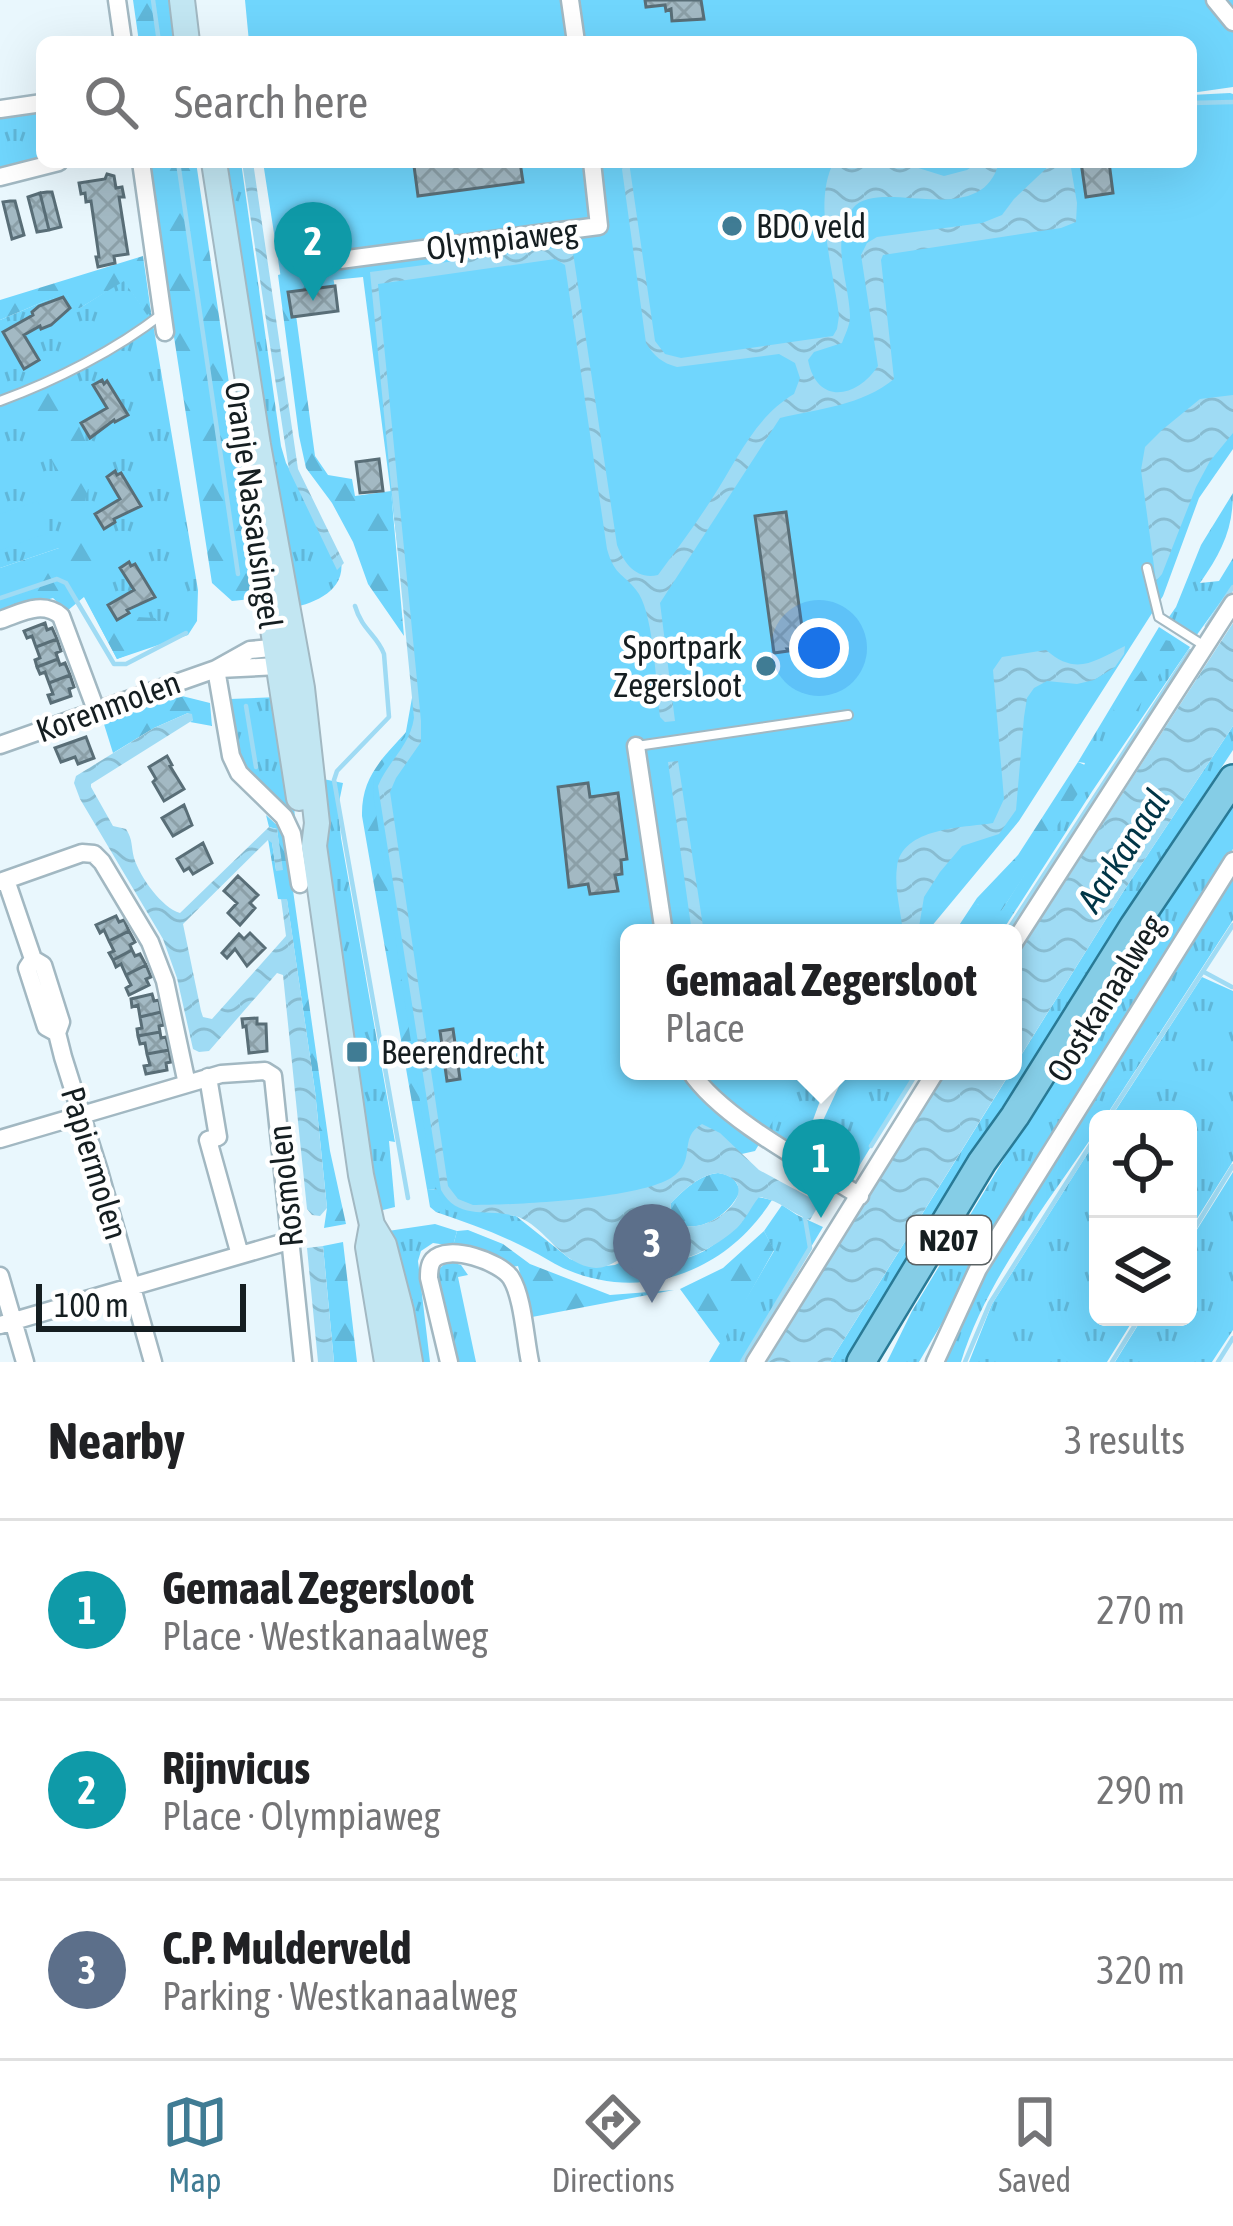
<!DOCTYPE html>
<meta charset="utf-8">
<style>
:root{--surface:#fff;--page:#f6f6f6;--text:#202124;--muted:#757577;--line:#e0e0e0;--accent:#407c94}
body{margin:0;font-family:"Asap Condensed",sans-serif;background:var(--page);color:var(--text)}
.controls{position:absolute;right:36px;bottom:36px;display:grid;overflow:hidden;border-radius:18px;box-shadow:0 12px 48px #0002}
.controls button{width:108px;height:108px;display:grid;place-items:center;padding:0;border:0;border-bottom:3px solid var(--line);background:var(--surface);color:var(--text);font:60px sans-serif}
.scale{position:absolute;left:36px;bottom:30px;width:210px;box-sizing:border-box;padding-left:12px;border:6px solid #151e21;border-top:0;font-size:33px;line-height:42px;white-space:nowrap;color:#151e21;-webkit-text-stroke:9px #fff;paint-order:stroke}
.you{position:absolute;left:819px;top:648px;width:42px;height:42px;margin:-30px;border:9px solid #fff;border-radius:50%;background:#1a73e8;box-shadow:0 0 0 18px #1a73e833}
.badge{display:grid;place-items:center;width:78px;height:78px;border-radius:50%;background:var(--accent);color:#fff;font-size:39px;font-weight:700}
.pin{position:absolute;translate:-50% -99px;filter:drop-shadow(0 3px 6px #0008)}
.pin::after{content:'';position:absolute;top:63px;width:42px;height:36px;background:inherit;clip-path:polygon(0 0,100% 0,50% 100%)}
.popup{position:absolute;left:620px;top:924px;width:402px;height:156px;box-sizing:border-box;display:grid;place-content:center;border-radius:18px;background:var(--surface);filter:drop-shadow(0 3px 9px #0005);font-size:39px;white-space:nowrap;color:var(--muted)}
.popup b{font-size:45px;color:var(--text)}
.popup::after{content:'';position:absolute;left:50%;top:100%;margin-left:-24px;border:24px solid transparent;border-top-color:var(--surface)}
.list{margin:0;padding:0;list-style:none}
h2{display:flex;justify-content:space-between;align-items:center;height:156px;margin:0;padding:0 48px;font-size:51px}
h2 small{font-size:39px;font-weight:400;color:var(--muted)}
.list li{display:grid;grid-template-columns:78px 1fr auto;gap:36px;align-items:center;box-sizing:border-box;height:180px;padding:0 48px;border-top:3px solid var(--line)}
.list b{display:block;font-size:45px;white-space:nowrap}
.list p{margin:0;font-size:39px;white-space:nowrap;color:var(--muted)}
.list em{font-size:39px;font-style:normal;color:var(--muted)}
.icon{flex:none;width:66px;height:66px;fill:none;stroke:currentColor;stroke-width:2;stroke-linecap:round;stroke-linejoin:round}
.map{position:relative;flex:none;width:1233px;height:1362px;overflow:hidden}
.search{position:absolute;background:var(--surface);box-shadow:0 12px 48px #0002;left:36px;right:36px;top:36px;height:132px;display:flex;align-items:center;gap:30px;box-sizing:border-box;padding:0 42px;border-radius:18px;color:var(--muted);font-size:45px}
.sheet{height:696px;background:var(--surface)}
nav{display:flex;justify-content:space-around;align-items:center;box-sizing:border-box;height:168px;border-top:3px solid var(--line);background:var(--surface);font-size:33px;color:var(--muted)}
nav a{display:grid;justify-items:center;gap:6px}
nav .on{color:var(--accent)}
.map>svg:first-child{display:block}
.grass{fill:url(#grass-tufts)}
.forest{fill:url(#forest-firs)}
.park{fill:#70d6fd}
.water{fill:url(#water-waves);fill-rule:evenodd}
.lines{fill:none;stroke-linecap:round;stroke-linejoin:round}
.stream{stroke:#9fdbf4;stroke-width:4.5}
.building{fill:url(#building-cross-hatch);stroke:#596e77;stroke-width:3}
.lane-casing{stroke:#a2b8c2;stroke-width:12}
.street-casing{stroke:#a2b8c2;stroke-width:21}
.secondary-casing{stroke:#a2b8c2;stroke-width:28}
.primary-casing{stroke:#297a96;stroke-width:32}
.lane{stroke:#fff;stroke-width:8}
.street{stroke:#fff;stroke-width:16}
.secondary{stroke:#c2e6f2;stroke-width:24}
.primary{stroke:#85cde6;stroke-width:27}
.poi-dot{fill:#407c94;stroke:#fff;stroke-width:4.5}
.labels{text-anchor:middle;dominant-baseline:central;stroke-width:9;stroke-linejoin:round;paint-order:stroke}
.shield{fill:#fff;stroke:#5b6264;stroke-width:3}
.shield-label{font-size:30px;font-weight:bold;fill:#151e21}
.poi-label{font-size:33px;fill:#151e21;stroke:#fff;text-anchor:start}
.street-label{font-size:33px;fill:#151e21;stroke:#fff}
.water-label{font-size:36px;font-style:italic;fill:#003546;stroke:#fff}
</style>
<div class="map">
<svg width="1233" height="1362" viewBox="0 0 1233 1362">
<defs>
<pattern id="grass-tufts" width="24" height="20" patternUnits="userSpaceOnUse" patternTransform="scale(3)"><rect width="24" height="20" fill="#70d6fd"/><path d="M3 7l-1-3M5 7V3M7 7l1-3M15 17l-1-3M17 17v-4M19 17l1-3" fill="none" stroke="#60b7d9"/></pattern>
<pattern id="forest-firs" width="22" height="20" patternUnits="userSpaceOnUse" patternTransform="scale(3)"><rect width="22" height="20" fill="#70d6fd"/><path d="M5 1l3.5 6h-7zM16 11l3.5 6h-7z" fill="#60b7d9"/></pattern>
<pattern id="water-waves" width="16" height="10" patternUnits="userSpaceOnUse" patternTransform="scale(3)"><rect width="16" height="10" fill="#9fdbf4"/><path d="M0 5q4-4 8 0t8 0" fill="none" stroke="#88bcd1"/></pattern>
<pattern id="building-cross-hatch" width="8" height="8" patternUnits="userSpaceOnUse" patternTransform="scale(3)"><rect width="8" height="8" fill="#a3b9c3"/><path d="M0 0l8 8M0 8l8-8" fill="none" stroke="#8b9fa7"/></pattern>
</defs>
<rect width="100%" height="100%" fill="#e9f7fd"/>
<path class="grass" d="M42,107V160L0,171V113Z
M220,162H241L281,446L286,463L341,560C346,592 313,604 287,609Z
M124,280L147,314L151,312L198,590L197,621L188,635L117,659L59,548L0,568V320L45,301L67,294L73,307L80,308Z
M1233,493C1233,530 1221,553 1200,583L1219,581L1233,558V585L1196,636L1169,617L1176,607L1201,545Z
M1159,627L1190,647L1093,790L1001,933H954L977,898V904L1002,910L1063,813L1085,763L1078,762Z
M279,697L294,805L295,819L278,801L242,775L230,699Z
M1233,726V750L1139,892L847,1362H830L1121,895Z
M318,778L343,783L338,807L341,838L395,1142L389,1141L395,1207L379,1211C350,1068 333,924 318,778Z
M1233,790V849L1084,1081L919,1362H887L912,1311L1143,929Z
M1233,868V920L1104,1119H1098V1128C1050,1200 986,1279 961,1362H942L980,1277Z
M1202,977L1233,991V1161L1188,1233V1119H1110Z
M790,1071H831L813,1120L797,1150L755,1123Z
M846,1071H917L850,1181L807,1155Z
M1098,1137V1317H1135L1107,1362H969L992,1304Z
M1233,1172V1330L1212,1362H1115L1143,1317H1188V1244Z
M427,1189L441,1190L494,1215L516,1216L570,1259L594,1267L615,1265L639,1253C649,1255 657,1260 667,1260C708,1262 736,1226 758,1197L772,1200C727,1271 643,1304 563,1268C552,1263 541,1255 530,1250C500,1234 468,1223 436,1212L430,1207Z
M782,1205L797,1215L823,1227L742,1362H709L774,1251L764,1231Z
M435,1224L457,1231L453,1246L433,1243L421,1251L418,1261L430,1362H419L388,1231Z
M448,1261L461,1265L468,1275L458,1277L476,1362H454L438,1288L439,1269Z"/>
<path class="forest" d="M133,0H173L179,42H139Z
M147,162H196L261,598L232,601L212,583Z
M143,256L151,312L147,315L124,281L80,308H73L67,295L45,301L0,320V300Z
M331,265L335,288L293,293L315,456L328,475L352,479L355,496L391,491L404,636L368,584L353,542L332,503L306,468L299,436L278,275L295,270Z
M60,383L91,454V477L85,501L92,524L105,546L104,562L97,585L105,614L119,631L137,617L155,618L162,628L159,642L117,659L84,597L67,611L53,598L0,614V568L59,548L75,517L70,499L59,485L44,433C28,426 16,416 0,428V407Z
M1165,640L1170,641L1175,650L1130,720L1121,723L1113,718L1114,707Z
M182,696L210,703L212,726L190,722L193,720L188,713L154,728L113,753L103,721Z
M413,724L441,1190L427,1189L362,816C361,773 387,755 413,724Z
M1078,762L1094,769L1002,910L995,913L977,904V898L1018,855Z
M266,815L280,828L289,862L330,1151L346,1224L324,1228L327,1208L315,1091L287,900L278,899L268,839L272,842L276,870H282L277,829L269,827Z
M718,1173C731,1175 736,1179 740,1191C730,1216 693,1239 670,1219L671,1203C684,1190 699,1175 718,1173Z
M468,1230L503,1244L530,1264L610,1295L674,1290L532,1317L518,1266L512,1267L453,1246L457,1231Z
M764,1231L774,1250L721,1345L680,1289L723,1268Z
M343,1242L357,1362H334L323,1246Z"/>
<path class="park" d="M245,0H1233V87L1191,93V42H249Z
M1230,93L1233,94V449L1199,498L1163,596L1019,821L926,933H629V1071H803L755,1151L715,1160L666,1193L496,1218L446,1210L432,1179L374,800L373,779L405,737L415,681L363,277L282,285L263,162H1191V95Z
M38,501L49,533L0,550V514Z"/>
<path class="water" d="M242,162H253L298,469L344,563L337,570L289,470Z
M621,162H629L655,341L665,354L681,358L833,336L837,329L839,316C834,272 812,201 834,162H899L944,176L967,170L979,162H999C982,232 879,176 853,208C829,239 849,281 850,316C850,326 845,334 842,343L814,352L808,360C817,406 857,398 878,366L861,255L867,243L877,237L982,223L1002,215L1014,199L1053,162H1070L1077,203L1076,222L1061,228L883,255L881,260L894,379C863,405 818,409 780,418L660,603L675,721L665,722L660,717C656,686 654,619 639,594C625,573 615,578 607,549L565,265L555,259L378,284L421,721V742L396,778L390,792L448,1186L458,1199L473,1205C517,1205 636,1199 671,1178C698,1161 677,1138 702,1124L720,1133L759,1170L820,1203L810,1220C792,1214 778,1199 759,1197C751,1207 746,1219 737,1228C720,1243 694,1259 671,1261C658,1261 648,1251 635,1254C611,1259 605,1278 574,1261C554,1250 538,1222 515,1216C487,1208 458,1221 441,1190L378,786C388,761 410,746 414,718L370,272L572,246L617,545C624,564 637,580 658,575C677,549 696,524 713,497C737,460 755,417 794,394L800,378L795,363L779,354L677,367C662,363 654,356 646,343ZM718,1173C774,1184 701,1248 670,1219L671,1203C684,1190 699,1175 718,1173Z
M1233,395V433L1210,461L1196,487L1162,574L1156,581L1141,470L1145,447L1162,430L1200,399Z
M1233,623V726L1121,895L1013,1068V962Z
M1125,646L1124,654L1115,667L1094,680L1077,684L1047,681L1034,688L1027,698L1024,717L1016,810L999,834L962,846L940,872L924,897L918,933H903C901,912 894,888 897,867C902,827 963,828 993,823L1004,799L993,670L1002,657L1046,650C1076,676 1093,662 1125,646Z
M188,713L192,714L193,720L91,784V787L113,826L126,829C133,840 131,846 134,858C140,877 162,908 180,913L269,827L277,829L283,870L276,871L272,843L268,840L183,924L201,1011L203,1017L212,1019L286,936L281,899H287L315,1091L327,1208L320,1216L312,1215L307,1209L283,975L277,973L209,1051L199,1052L193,1049L177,978L163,939L80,799L74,783L76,776L154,728Z
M678,761L704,933H692L668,762Z
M943,1071H1011L830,1362H767Z
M323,1246L334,1362H318L307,1248Z"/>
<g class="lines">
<path class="stream" d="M153,0L159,42
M1191,103L1233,102
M178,162L238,574
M0,598L57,579L66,583L114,664H126L186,633
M355,606C362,630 377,635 384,654L389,717L337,771L334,780L408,1198
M1207,626L1233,587
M246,706L256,767
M1006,933L1190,651
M1204,972L1232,987
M1107,1119L1233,925
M871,1146L918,1071
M1188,1239L1233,1166
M742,1362L810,1248L805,1218
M965,1362L990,1303L1098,1133
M1112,1362L1140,1317
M1218,1362L1233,1338"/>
</g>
<path class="building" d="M645,0H701L704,19L672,21L671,9L666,11L665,5L646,7Z
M520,162L523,182L418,196L414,166L435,162Z
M1081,162H1109L1113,193L1086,197Z
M107,174L114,176L116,188L122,187L124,197H119L128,254L114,256L115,263L98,267L96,257H99L91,201L86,202L85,193L81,194L79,183L105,179Z
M47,192H52L61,227L49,230L40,193Z
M40,193L49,230L37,232L28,197Z
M10,201H15L24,235L12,239L3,202Z
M335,286L338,311L292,317L288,292Z
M63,297L70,308L51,325L41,329L40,326L24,335L39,360L24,369L3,332L33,315L32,312L39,306Z
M102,380L104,384L107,381L128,415L115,422L114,420L90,438L81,423L107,408L93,385Z
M379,459L383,491L360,493L356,462Z
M115,471L117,475L121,473L141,506L114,519L115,522L104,529L95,514L120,499L107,477Z
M786,512L805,649H787L788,651L774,653L755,516Z
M129,562L131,566L135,564L155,597L127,610L129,613L117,620L108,605L134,590L120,568Z
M45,623L47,630L52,628L57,639L36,647L32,636L27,638L24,631Z
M57,639L61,651L56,653L58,659L37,667L35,660L40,658L36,647Z
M58,659L60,665L65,663L70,675L49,683L45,672L40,674L37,667Z
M70,675L74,687L69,689L71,696L51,703L48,695L53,694L49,683Z
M86,737L94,758L78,764L75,757L61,762L55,748Z
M167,756L172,765L170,766L184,789L164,801L153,782L156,779L149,767Z
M588,783L590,797L618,793L627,859L621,860L622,874L615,875L618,891L590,894L588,884L569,887L558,787Z
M184,805L192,825L173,836L162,818Z
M203,843L212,863L193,874L189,868L184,871L177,859Z
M238,876L258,895L250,903L255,908L240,925L228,913L237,903L224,891Z
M116,916L119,922L124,920L129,931L109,941L104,930L100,933L96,925Z
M129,931L135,942L130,945L132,950L113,960L109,953L114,951L109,941Z
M250,933L265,948L247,966L235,949L227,958L222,953L239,934L244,939Z
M132,950L135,956L140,954L146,965L126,975L121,964L116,967L113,960Z
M146,965L151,977L146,979L149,985L129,995L126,988L131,985L126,975Z
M152,994L154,1001L159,1000L161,1012L140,1017L138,1005L132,1007L131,999Z
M161,1012L164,1025L159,1026L160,1032L138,1036L137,1029L142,1028L140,1017Z
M257,1018V1024H266L267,1051L249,1053L246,1026L243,1027L242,1019Z
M453,1029L460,1079L447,1081L440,1031Z
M160,1032L161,1038L166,1037L169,1050L147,1054L145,1043L140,1044L138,1036Z
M169,1050L171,1062L166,1063L167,1070L146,1074L144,1066L150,1065L147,1054Z"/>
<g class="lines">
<defs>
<path id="lane" d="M0,401C55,381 116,350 162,314
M1147,568L1159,617L1203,645
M637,746L848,715"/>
<path id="street" d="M117,0L123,42
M570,0L576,42
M1215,0L1233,22
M0,109L42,103
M141,162L165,332
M0,177L59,162
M340,260L599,226L592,162
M0,620C21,613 42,600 61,616L96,710
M216,669L231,756L239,773L284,817L292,834L300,884
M219,669L278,666L286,658
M0,745L216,669L250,650L281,647
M636,746L664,933
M6,880L33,959L43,965L61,1022L57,1033L63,1057L99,1171L153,1362
M0,882L82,853L94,854L102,862L150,942L165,981L187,1084
M1013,944L1233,603
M33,959L27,968L46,1027L57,1033
M690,1071C722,1119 809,1164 860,1196
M208,1077L218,1137L208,1140L240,1255
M0,1139L221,1074L265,1071L273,1076L303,1362
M0,1276L25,1362
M0,1325L292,1240
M449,1362L429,1278C429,1272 429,1265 433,1260C448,1243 501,1262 511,1278C523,1297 525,1339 530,1362
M755,1362L936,1071
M935,1362L978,1269L1233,861"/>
<path id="secondary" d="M182,0L187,42
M214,162L258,445L302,688L317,823L314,846L361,1175L372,1225L384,1245L401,1311L410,1362
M254,506L299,798
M372,1225L368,1247L387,1362"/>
<path id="primary" d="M861,1362L982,1162L1015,1116L1134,926L1233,779"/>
</defs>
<use href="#lane" class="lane-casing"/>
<use href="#street" class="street-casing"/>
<use href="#secondary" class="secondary-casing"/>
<use href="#primary" class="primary-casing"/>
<use href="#lane" class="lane"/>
<use href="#street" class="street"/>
<use href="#secondary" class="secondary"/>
<use href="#primary" class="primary"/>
</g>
<g class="poi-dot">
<circle cx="732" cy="226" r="12"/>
<circle cx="766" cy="666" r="12"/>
<rect x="345" y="1040" width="24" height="24" rx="6"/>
</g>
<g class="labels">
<rect class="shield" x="907" y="1216" width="84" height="48" rx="9"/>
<g class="shield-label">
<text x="949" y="1240">N207</text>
</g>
<g class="poi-label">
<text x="756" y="226">BDO veld</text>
<text x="742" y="647" text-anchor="end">Sportpark<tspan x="742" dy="38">Zegersloot</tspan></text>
<text x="381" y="1052">Beerendrecht</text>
</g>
<g class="street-label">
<text transform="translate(502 239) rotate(-7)">Olympiaweg</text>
<text transform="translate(254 505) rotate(82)">Oranje Nassausingel</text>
<text transform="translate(108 706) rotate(-20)">Korenmolen</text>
<text transform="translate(1105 998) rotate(-58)">Oostkanaalweg</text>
<text transform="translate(95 1163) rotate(73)">Papiermolen</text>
<text transform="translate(285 1186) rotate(-96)">Rosmolen</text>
</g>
<g class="water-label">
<text transform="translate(1123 850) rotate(-57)">Aarkanaal</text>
</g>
</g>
</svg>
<div class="controls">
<button><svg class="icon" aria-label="locate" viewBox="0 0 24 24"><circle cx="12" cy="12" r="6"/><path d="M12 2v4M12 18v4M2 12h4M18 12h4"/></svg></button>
<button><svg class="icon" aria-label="layers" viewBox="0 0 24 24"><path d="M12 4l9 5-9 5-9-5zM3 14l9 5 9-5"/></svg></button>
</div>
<div class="scale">100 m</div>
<div class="you"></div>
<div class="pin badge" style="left:821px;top:1218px;background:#0f9aa8">1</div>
<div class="popup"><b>Gemaal Zegersloot</b>Place</div>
<div class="pin badge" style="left:313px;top:301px;background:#0f9aa8">2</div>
<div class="pin badge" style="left:652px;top:1303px;background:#5c6f8a">3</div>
<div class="search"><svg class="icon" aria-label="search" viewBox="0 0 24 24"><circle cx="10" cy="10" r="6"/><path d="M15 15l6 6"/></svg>Search here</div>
</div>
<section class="sheet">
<h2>Nearby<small>3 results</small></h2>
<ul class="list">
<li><span class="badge" style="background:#0f9aa8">1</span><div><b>Gemaal Zegersloot</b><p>Place · Westkanaalweg</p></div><em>270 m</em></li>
<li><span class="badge" style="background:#0f9aa8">2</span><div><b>Rijnvicus</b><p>Place · Olympiaweg</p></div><em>290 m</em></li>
<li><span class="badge" style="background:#5c6f8a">3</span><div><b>C.P. Mulderveld</b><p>Parking · Westkanaalweg</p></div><em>320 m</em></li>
</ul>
</section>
<nav>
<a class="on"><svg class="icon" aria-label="map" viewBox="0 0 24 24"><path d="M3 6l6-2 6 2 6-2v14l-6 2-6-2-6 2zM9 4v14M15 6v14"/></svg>Map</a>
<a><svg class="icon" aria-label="directions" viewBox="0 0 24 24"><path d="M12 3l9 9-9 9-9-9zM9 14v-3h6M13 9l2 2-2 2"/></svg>Directions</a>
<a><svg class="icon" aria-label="saved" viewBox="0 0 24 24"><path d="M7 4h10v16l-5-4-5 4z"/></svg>Saved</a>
</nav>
